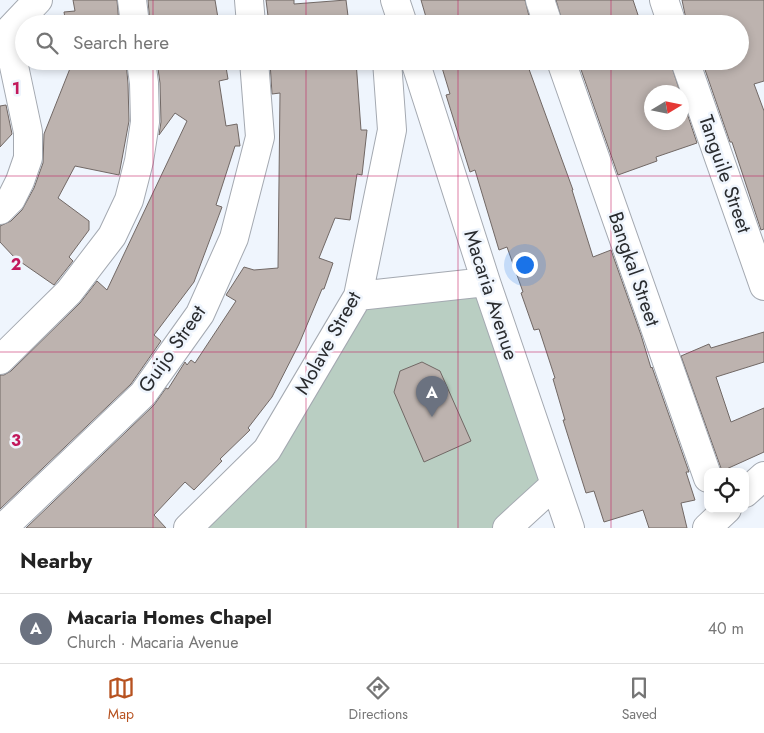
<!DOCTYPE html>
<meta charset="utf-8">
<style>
:root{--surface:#fff;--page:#f6f6f6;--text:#222;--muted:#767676;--line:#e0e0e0;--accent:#b75220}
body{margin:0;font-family:Jost,sans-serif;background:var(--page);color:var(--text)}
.controls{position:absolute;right:15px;bottom:15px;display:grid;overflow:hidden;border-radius:10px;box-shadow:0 2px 8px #0003}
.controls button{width:45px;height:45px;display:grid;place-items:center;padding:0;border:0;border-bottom:1px solid var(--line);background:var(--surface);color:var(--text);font:25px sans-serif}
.compass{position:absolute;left:644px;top:85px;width:45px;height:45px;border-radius:50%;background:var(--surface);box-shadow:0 2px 8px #0003;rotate:80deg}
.you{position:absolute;left:524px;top:264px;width:18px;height:18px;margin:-12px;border:4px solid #fff;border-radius:50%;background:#1a73e8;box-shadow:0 0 0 8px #1a73e833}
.badge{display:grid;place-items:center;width:32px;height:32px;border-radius:50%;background:var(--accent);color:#fff;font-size:16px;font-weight:700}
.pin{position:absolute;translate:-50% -41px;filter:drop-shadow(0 1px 2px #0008)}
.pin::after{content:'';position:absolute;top:26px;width:18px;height:15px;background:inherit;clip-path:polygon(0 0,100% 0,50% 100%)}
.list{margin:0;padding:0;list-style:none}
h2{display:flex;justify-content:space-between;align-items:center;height:65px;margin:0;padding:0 20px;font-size:21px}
h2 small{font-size:16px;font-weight:400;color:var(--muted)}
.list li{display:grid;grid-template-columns:32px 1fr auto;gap:15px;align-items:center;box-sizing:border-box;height:70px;padding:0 20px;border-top:1px solid var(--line)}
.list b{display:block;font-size:19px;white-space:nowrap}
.list p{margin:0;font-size:16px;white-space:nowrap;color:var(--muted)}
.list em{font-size:16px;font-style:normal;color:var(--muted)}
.icon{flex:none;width:28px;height:28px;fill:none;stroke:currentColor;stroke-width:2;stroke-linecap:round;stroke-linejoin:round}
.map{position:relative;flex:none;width:764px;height:528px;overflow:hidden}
.search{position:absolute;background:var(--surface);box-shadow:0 2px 8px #0003;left:15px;right:15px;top:15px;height:55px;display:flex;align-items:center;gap:12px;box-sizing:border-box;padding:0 18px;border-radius:28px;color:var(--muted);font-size:19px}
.sheet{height:135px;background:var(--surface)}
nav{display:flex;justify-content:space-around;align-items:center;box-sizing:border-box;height:70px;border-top:1px solid var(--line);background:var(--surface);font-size:14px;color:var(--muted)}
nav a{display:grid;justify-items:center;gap:2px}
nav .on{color:var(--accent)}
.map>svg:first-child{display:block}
.green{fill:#b9cec2}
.building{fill:#bdb3af;stroke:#716865}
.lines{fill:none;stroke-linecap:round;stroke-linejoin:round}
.minor-casing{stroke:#a4a9b1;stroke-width:30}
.minor{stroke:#fff;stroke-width:28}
.grid{fill:none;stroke:#c2185b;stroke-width:1;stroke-opacity:0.55}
.labels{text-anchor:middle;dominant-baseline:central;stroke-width:5;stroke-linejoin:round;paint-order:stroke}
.street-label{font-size:20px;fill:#2a2c2f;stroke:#eff5fd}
.grid-label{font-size:16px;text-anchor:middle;font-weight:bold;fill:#c2185b;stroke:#eff5fd;stroke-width:5;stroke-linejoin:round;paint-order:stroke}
</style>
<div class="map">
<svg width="764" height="528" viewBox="0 0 764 528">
<rect width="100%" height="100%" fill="#eff5fd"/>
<path class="green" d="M476,288L548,479L494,528H199L361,302Z"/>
<path class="building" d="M73,0H117L119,24H66L64,12L75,11Z
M148,0H215L219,24H150Z
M266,0H294V4L346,0L349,24H269Z
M421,0H525L530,20L520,24H428Z
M556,0H633L641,24H563Z
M682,0H764V81L754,84L764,111V229L761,230L732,142H730L702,61H740V24H687Z
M126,61L128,84L129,121L119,175L75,166L58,198L89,221V230L69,257L73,261L54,285L15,258L0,242V226L11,221L22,210L34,188L43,163L44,134L71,66H74L73,61Z
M157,61H225L228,79L219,81L226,126L237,124L240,146H235L216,205L222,207L194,282L154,335L161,341L131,384L0,509V375H4L11,371L80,303L97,281L107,290L187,121L175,113L159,135L161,122L160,83Z
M356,61L361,130H367L362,175L357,174L350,220L335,218L319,258L333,263L324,289H322L299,344L272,397L248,428L250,430L220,459L222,461L194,490L185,482L154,515L166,528H26L154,405L166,388L168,389L185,362L187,365L191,360L195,363L236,301L226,295L244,267L254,270L278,268L280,93L272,94L270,62Z
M440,61H526L573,190H572L593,257L611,250L641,335L651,368L652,367L689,472H686L695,500L681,503L687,528H649L643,510L604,522L594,491L586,493L563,420H565L553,379L555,378L539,329L534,330L521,293L523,292L507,247L499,250L475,170L470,172L456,127L446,95L450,94Z
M578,61H670L680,92H652V122H682V98L697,143L656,157L657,161L618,175Z
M6,105L12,134L0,147V106Z
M764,332V362L716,377L731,422L764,408V452L722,471L681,356L709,344L711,348Z
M422,362L440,371L471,441L424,462L394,392L400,371Z"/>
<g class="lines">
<defs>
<path id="minor" d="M132,0L135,24
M249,0L251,24
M395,0L403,24
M540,0L548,24
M664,0L672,24
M0,40L38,0
M415,61L486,282L570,528
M561,61L708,478
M685,61L764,286
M0,210L11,199L20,181L28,158V132L7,33
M358,296L486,282
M0,360L69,292L112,236L129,200L139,161L145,122L144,83L141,61
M745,493L764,476
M3,528L143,394L200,314L234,238L260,137L254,61
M188,528L267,450L358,296L392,130L387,61
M507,528L554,485
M707,528L727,509"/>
</defs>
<use href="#minor" class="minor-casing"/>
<use href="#minor" class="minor"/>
</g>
<path class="grid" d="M153,0V24M306,0V24M458,0V24M611,0V24M153,61V528M306,61V528M458,61V528M611,61V528M0,176H764M0,352H764"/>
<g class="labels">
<g class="street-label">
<text transform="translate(725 174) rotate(71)">Tanguile Street</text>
<text transform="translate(634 269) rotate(71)">Bangkal Street</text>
<text transform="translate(491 295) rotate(72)">Macaria Avenue</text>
<text transform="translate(328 343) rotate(-61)">Molave Street</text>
<text transform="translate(172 349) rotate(-55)">Guijo Street</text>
</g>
</g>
<g class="grid-label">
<text x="16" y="94">1</text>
<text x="16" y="270">2</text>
<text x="16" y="446">3</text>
</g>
</svg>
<div class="controls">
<button><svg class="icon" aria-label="locate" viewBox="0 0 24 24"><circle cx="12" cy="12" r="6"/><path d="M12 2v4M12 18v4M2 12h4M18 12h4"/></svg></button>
</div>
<svg class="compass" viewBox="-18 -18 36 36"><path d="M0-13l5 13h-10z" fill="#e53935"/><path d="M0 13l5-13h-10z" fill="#767676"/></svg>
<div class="you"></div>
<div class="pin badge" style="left:432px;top:417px;background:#6b7280">A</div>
<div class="search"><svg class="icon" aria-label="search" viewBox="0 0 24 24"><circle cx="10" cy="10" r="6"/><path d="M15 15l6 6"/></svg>Search here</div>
</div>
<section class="sheet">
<h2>Nearby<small></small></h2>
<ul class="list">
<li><span class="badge" style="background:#6b7280">A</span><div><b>Macaria Homes Chapel</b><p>Church · Macaria Avenue</p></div><em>40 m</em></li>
</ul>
</section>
<nav>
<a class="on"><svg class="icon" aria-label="map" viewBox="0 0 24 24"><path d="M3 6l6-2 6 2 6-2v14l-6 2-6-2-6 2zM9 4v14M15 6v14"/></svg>Map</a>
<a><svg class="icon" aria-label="directions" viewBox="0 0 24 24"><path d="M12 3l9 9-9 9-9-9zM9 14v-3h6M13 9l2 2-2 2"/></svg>Directions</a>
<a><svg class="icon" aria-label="saved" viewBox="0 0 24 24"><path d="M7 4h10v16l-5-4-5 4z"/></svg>Saved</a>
</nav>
